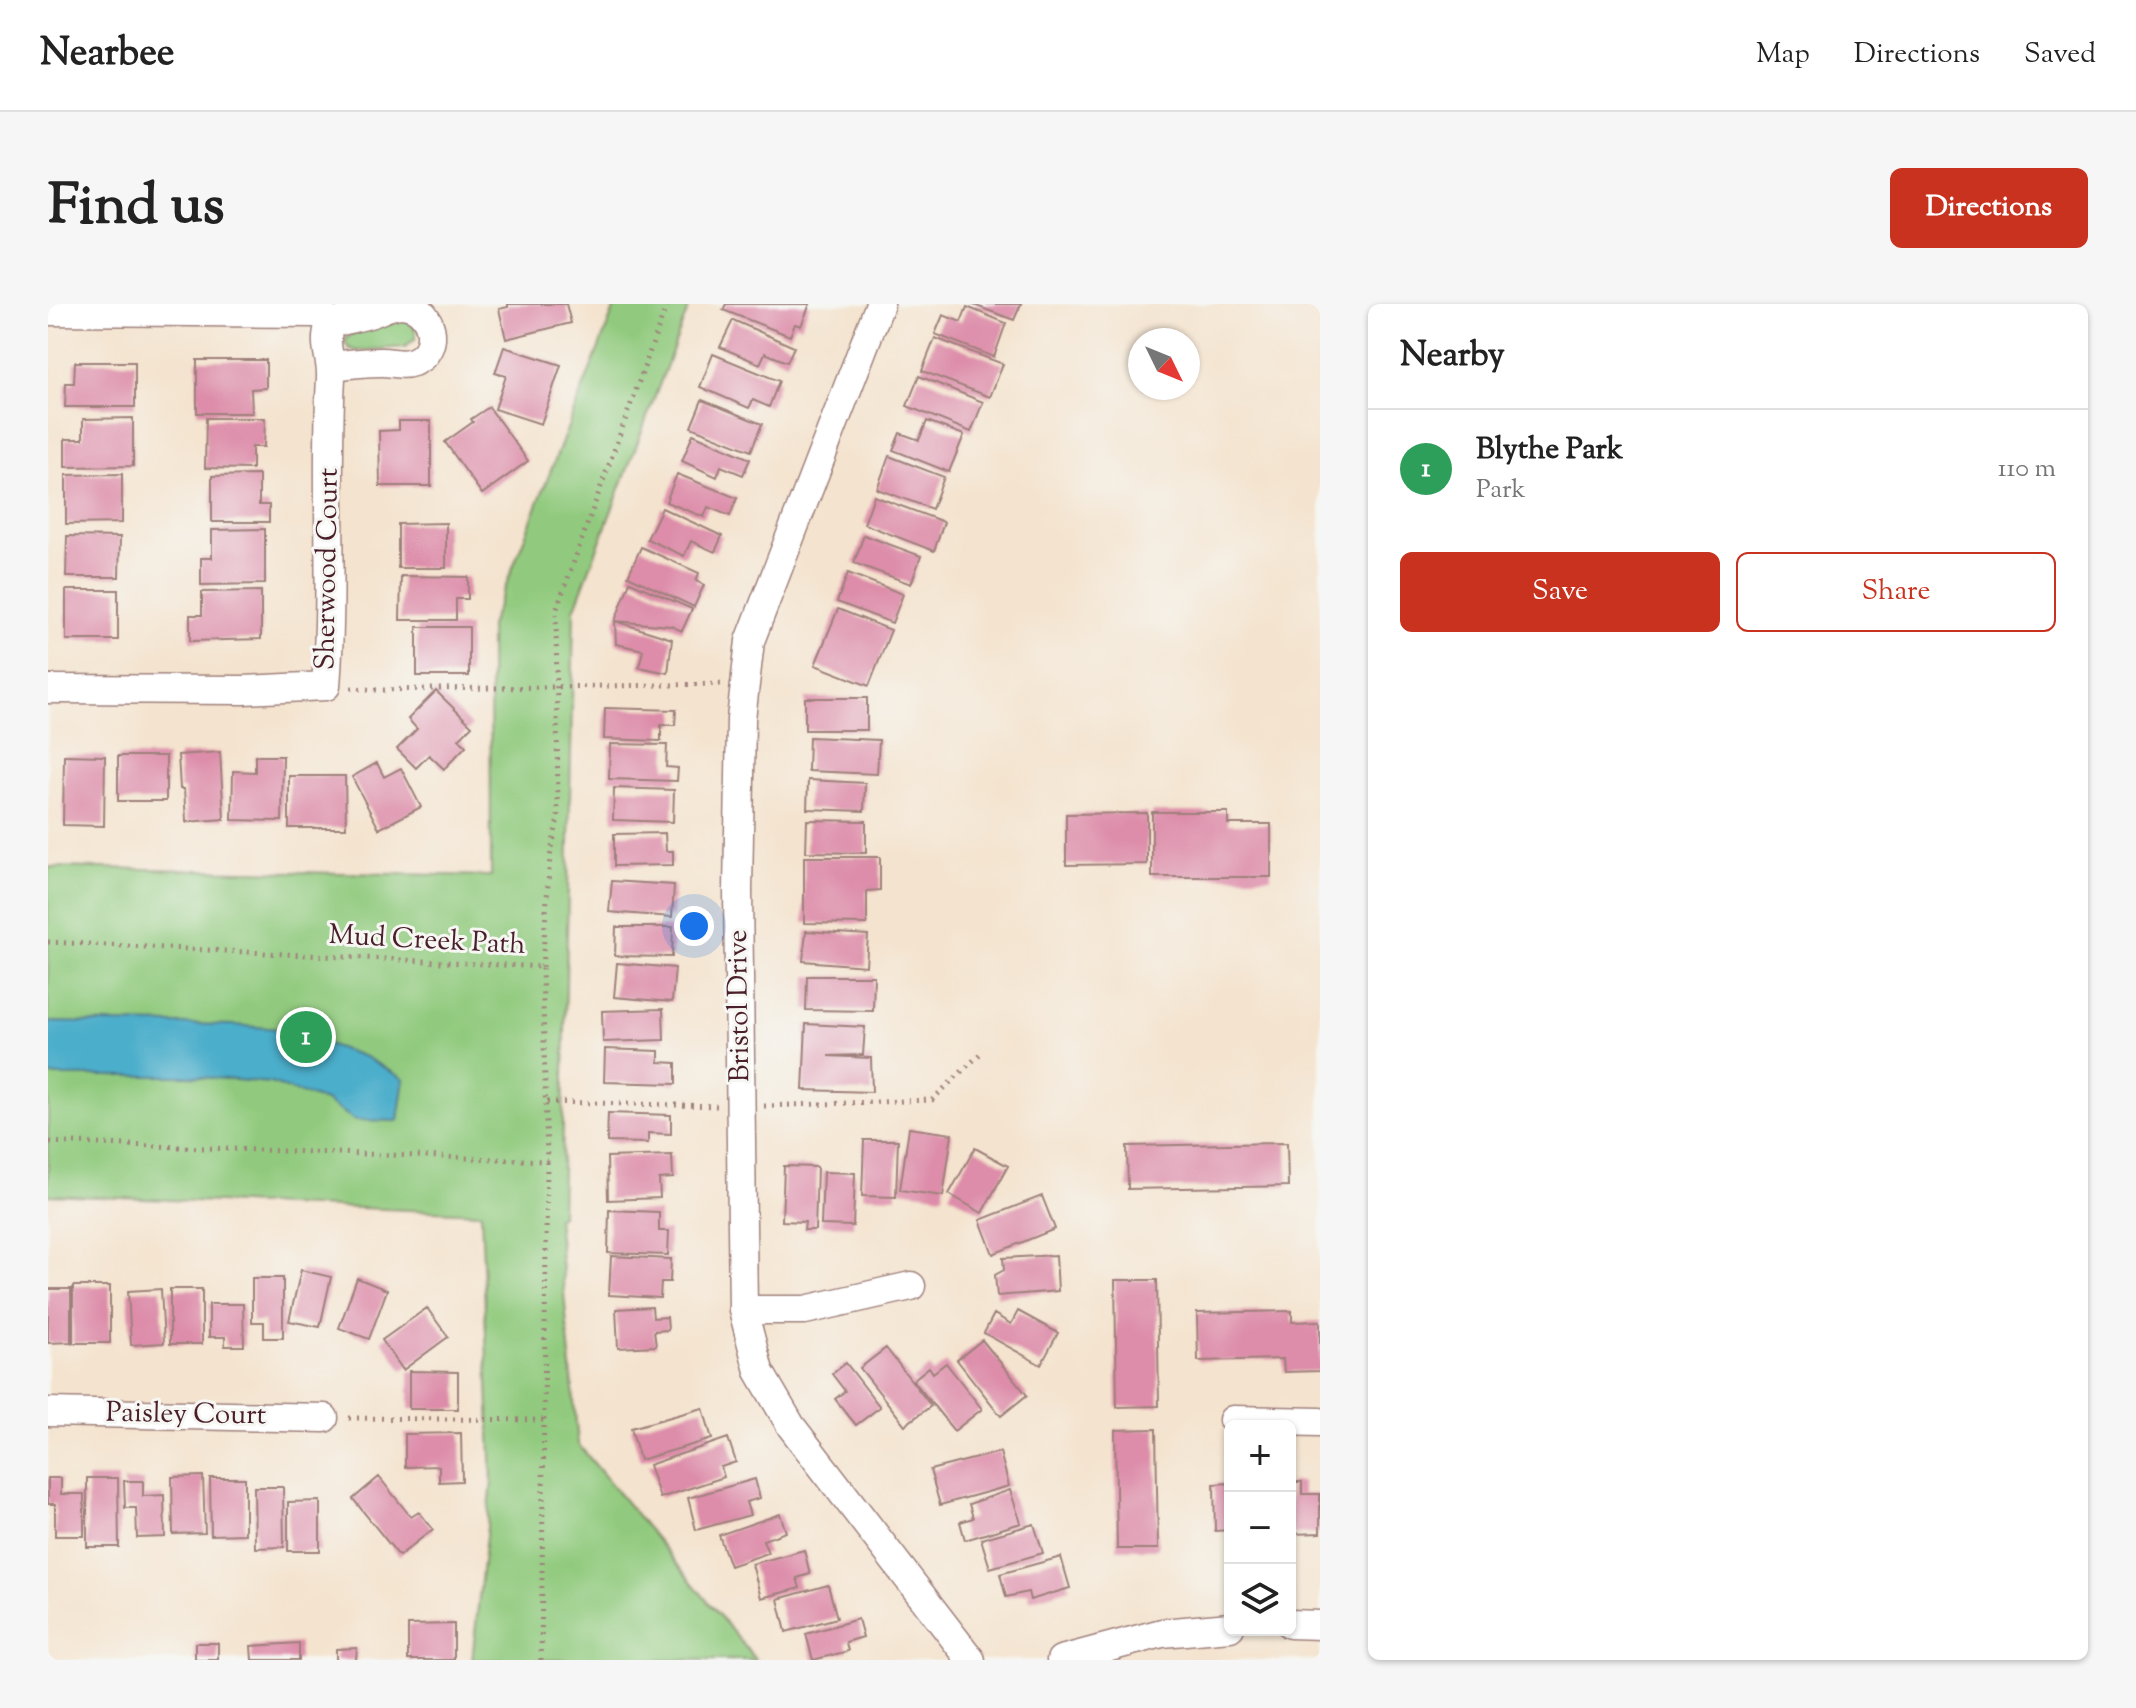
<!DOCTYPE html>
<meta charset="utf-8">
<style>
:root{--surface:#fff;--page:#f6f6f6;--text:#222;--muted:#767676;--line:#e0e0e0;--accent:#c8321e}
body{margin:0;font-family:"Sorts Mill Goudy",serif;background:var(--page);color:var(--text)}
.controls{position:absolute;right:24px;bottom:24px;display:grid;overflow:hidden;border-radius:12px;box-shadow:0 2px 6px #0004}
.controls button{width:72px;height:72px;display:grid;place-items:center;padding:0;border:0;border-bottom:2px solid var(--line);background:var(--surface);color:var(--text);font:40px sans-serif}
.compass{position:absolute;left:1080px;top:24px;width:72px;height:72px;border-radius:50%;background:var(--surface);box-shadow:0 2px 6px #0004;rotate:133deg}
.you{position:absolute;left:646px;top:622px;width:28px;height:28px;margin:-20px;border:6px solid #fff;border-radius:50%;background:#1a73e8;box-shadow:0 0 0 12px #1a73e833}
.badge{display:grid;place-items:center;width:52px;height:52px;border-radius:50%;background:var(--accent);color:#fff;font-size:26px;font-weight:700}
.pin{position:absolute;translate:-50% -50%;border:4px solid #fff;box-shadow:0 2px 8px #0006}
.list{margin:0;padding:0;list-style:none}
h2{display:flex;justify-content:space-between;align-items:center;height:104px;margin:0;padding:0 32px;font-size:34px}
h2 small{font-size:26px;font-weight:400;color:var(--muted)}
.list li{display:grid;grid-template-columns:52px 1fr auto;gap:24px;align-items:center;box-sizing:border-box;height:120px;padding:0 32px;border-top:2px solid var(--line)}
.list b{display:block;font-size:30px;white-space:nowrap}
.list p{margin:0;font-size:26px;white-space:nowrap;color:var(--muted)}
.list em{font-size:26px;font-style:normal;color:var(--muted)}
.actions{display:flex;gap:16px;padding:24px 32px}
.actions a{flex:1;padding:18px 0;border:2px solid var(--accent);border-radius:12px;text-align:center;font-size:28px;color:var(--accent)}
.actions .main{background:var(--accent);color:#fff}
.icon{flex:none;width:44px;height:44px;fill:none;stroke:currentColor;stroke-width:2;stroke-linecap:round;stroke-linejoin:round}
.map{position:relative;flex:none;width:1272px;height:1356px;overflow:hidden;border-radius:12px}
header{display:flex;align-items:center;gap:48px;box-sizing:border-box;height:112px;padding:0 40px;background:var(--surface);border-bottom:2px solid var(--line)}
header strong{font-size:38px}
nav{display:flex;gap:44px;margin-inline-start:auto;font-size:28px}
.intro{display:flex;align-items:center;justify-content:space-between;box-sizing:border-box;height:192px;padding:0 48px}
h1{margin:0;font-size:56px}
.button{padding:20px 36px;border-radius:12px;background:var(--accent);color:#fff;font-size:28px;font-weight:700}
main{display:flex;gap:48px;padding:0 48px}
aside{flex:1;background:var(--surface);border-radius:12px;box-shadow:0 2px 6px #0004}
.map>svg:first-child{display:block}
.green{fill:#91ca7e;stroke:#6e7454;stroke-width:2}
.water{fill:#4baecb;stroke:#4a667b;stroke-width:2}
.building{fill:#dd8ca9}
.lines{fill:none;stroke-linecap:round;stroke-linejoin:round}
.minor-casing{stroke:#9f817c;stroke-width:31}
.path{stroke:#9f817c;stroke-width:5;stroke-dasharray:2 6;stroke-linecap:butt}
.minor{stroke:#fff;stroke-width:28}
.labels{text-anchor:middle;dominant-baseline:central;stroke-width:6;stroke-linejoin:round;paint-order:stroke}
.street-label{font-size:28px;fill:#4a1f2b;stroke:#f6f6f2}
</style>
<header>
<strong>Nearbee</strong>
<nav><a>Map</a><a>Directions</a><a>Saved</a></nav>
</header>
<div class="intro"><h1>Find us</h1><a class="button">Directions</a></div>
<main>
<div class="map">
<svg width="1272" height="1356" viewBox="0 0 1272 1356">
<rect width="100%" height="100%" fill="#f6f6f2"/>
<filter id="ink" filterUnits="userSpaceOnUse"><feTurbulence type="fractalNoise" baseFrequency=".0125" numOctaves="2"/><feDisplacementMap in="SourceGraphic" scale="16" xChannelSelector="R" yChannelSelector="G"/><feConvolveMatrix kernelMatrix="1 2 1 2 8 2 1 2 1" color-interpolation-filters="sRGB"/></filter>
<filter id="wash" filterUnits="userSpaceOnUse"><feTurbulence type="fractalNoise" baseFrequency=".006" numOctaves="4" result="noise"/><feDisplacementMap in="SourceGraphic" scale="32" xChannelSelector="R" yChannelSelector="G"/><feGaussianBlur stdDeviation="1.8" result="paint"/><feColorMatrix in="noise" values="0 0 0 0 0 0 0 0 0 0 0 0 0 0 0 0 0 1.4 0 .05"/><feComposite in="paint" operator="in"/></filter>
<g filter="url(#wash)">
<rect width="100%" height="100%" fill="#f4e3ce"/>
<path class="green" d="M568,0H642L526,306L513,912L509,913L530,1140L708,1356H424L444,1178L433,909L0,891V563L443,572L442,322Z
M350,15L363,18L368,28L367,35L357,43L308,47L300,44L297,36C309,22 333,20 350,15Z"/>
<path class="water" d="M0,718L187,721L242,726L267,736L317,753L356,775L350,817L307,816L277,797L222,779L142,772H0Z"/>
<g id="blocks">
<path class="building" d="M460,0H518L523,19L458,35L451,5L460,3Z
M678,0H762L753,22L747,20L742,32L675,6Z
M923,0H973L966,16Z
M919,3L958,19L946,53L887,30L895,11L913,18Z
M685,16L746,43L739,58L717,49L712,60L672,43Z
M887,34L955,60L942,93L874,67Z
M456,43L513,61L493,120L447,105L458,72L447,69Z
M665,50L731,77L721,103L705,96L701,104L652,83Z
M149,56H218V84L203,85L204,109H149Z
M27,58H87V103H17L18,79H26Z
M871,72L935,98L923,128L859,102Z
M654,96L714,120L703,147L643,123Z
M441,103L480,157L434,190L397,138L425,118L423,115Z
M85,114V162L17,163V135H35V115Z
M158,114H217L216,143H204V165L157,164Z
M351,117H383V182H332L331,127L351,126Z
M879,117L916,131L901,168L845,146L852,129L871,136Z
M645,130L702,155L695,171L673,162L669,173L634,157Z
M841,152L896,173L884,205L829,185Z
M74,170V219L18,220V171Z
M629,170L689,194L682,212L660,203L656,213L618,198Z
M211,171V201H221V218H164V172Z
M826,192L896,218L886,247L816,220Z
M614,204L674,232L667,248L643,237L636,252L599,235Z
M398,219V264H350V220Z
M217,225V280L153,281V254H164V226Z
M816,231L873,252L863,280L806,259Z
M19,232L72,233L71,273H18Z
M593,243L651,269L648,277L656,281L646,303L580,272Z
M800,269L855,290L844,319L789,298Z
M353,272L420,273V295H408V316H352Z
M582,278L644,305L634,327L623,322L567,317Z
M18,286H70V336H18Z
M213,287V335L142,337V311H154V288Z
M790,305L843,326L821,382L767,361Z
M567,317L624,335L620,369L591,363L595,346L568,340Z
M369,323H421V372H369Z
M388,387L424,422L411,435L418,442L396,465L381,451L368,464L349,445L369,425L360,415Z
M757,394H819V426H757Z
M557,404L628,406L627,421H613V437L556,435Z
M761,433L831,436L829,470L760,467Z
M562,440L619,441L618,463L630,464L629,477L561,475Z
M172,448L176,515L138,518L136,485H132L130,451Z
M16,451L57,452L56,522L15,521Z
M70,452H118V497H70Z
M207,452H235L234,517L184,516L185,467L207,468Z
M329,459L336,473L353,464L373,503L331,525L304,473Z
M241,472H297L298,524H241Z
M760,476L817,479L816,507L759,505Z
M566,484L626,486L625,518L565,516Z
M1104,508H1180V520H1223V573H1104Z
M1099,509V560L1018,561V510Z
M759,516L818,517V549L758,548Z
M617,529L618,547H625V561L566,562V530Z
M756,553H832V586L819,587V620L756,619Z
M564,577L626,581L624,613L561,608Z
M568,623H625L624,653L567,652Z
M758,627L820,631L818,662L755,657Z
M569,659L627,664L624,698L566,693Z
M759,672H826L825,707L758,706Z
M615,705L616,736L555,738L554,707Z
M758,720L817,723L815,751L780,752L823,754L824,788L755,786Z
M557,745L611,747V758L628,759V780L556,778Z
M560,809L623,811V830L600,829V839L559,838Z
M861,824L904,830L895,892L852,886Z
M816,836H850L848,893L814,892Z
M1239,839L1240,882L1080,885L1079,842Z
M927,844L960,862L934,909L901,890Z
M624,851L625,874L611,875L612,894L560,896L559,853Z
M736,862L769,863L767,926H756L757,918L734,917Z
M775,868L807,869L805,922L773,921Z
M994,892L1007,925L945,950L932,916Z
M561,906L611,908V927H621L620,951L560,949Z
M1008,951L1010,987L949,992L947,971L956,966L955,954Z
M563,952L623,955L622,978H613L612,994L561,991Z
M253,966L283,973L272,1023L241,1017Z
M204,974H235V1034H216V1018H204Z
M309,974L339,986L321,1035L291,1024Z
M1067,976H1109L1111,1102L1069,1103Z
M25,982H62V1039H25Z
M0,985H23V1038L0,1039Z
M113,985L116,1039L83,1041L80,987Z
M122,985H154V1040H122Z
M161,1000H195L196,1042H177V1033H161Z
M604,1003L605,1014L619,1013L620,1026L606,1027L608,1042L570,1044L568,1005Z
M379,1004L400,1033L355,1066L334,1036Z
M970,1007L1010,1029L993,1061L936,1029L946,1010L963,1020Z
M1244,1007V1018L1272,1017V1067L1236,1068L1235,1055L1150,1057L1149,1009Z
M934,1036L979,1091L953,1112L909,1056Z
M838,1044L883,1102L857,1121L812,1064Z
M798,1059L832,1103L808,1121L787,1095L797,1087L784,1070Z
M898,1059L934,1105L906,1127L865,1076L881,1063L885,1069Z
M361,1067L410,1068V1105H361Z
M655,1104L664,1135L592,1156L583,1124Z
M1108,1125L1110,1245H1069L1067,1126Z
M413,1129L414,1177L391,1178V1162L357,1163V1130Z
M680,1134L688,1158L673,1163L676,1173L612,1194L601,1161Z
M952,1148L961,1182L892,1201L882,1166Z
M155,1172L157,1229L125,1230L124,1173Z
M331,1173L363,1213L371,1208L385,1225L351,1252L305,1195Z
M0,1174H13V1190H36V1232H7V1200H0Z
M39,1174H70L71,1243H39Z
M162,1174H197V1230L163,1231Z
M707,1175L712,1194L698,1198L702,1211L648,1226L640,1194Z
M76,1177H95V1192L116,1191L117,1233L89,1234L88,1204H77Z
M1242,1178H1254V1190H1272V1229L1245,1230L1244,1225H1242Z
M1182,1179V1226L1167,1227L1166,1180Z
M206,1183H235L236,1243L207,1244Z
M962,1186L973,1219L917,1236L912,1218L925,1214L921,1200Z
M272,1197V1247H240V1198Z
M732,1210L738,1228L715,1236L720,1249L682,1262L671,1231Z
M986,1220L995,1249L942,1264L933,1235Z
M756,1246L762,1270L749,1274L752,1284L713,1294L704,1260Z
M1013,1253L1022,1284L982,1296L980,1288L958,1293L952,1270Z
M780,1281L789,1314L738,1328L730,1295Z
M810,1315L815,1333L798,1338L800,1347L765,1356L758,1330Z
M406,1320V1356H360V1321Z
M147,1339H170V1356H147Z
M251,1339V1356H204L203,1342Z
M309,1344L308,1356H288V1345Z"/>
</g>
</g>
<g filter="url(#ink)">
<use href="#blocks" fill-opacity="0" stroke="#9f817c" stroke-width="2"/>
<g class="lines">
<defs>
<path id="minor" d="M832,0L702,337L693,415L690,587L695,1006L711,1067L743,1122L923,1356
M0,7L268,9L275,12L282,20C274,41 284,53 283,74C277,176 286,279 278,382L196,386L0,385
M282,20C296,16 311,13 324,9C335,5 343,0 354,0C385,2 395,46 365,58C354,62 345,58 334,58C317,58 300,60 284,62
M695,1006H757L863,982
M0,1108L276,1114
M1185,1116L1272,1118
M1242,1320L1272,1321
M1013,1356L1114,1329L1182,1323"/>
</defs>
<use href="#minor" class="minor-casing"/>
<path class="path" d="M303,384L330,386L673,380
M0,638L494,663L499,857L0,838
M494,663L502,553L510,514L508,307L619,0
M499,798L670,802
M716,802L884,796L932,750
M301,1114L496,1116
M493,1356L499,857"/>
<use href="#minor" class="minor"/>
</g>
</g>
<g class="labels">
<g class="street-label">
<text transform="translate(280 265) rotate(-89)">Sherwood Court</text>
<text transform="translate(379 637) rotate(3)">Mud Creek Path</text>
<text transform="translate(692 702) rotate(-91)">Bristol Drive</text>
<text transform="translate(138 1111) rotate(1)">Paisley Court</text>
</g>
</g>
</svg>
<div class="controls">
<button>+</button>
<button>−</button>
<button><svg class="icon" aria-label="layers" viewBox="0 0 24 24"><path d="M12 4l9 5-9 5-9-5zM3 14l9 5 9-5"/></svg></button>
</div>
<svg class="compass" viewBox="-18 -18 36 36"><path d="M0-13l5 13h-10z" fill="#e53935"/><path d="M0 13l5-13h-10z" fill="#767676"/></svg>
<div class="you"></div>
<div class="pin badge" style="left:258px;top:733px;background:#2e9e5b">1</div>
</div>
<aside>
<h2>Nearby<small></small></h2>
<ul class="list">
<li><span class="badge" style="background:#2e9e5b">1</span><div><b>Blythe Park</b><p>Park</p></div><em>110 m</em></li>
</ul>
<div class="actions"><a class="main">Save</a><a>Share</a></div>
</aside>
</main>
